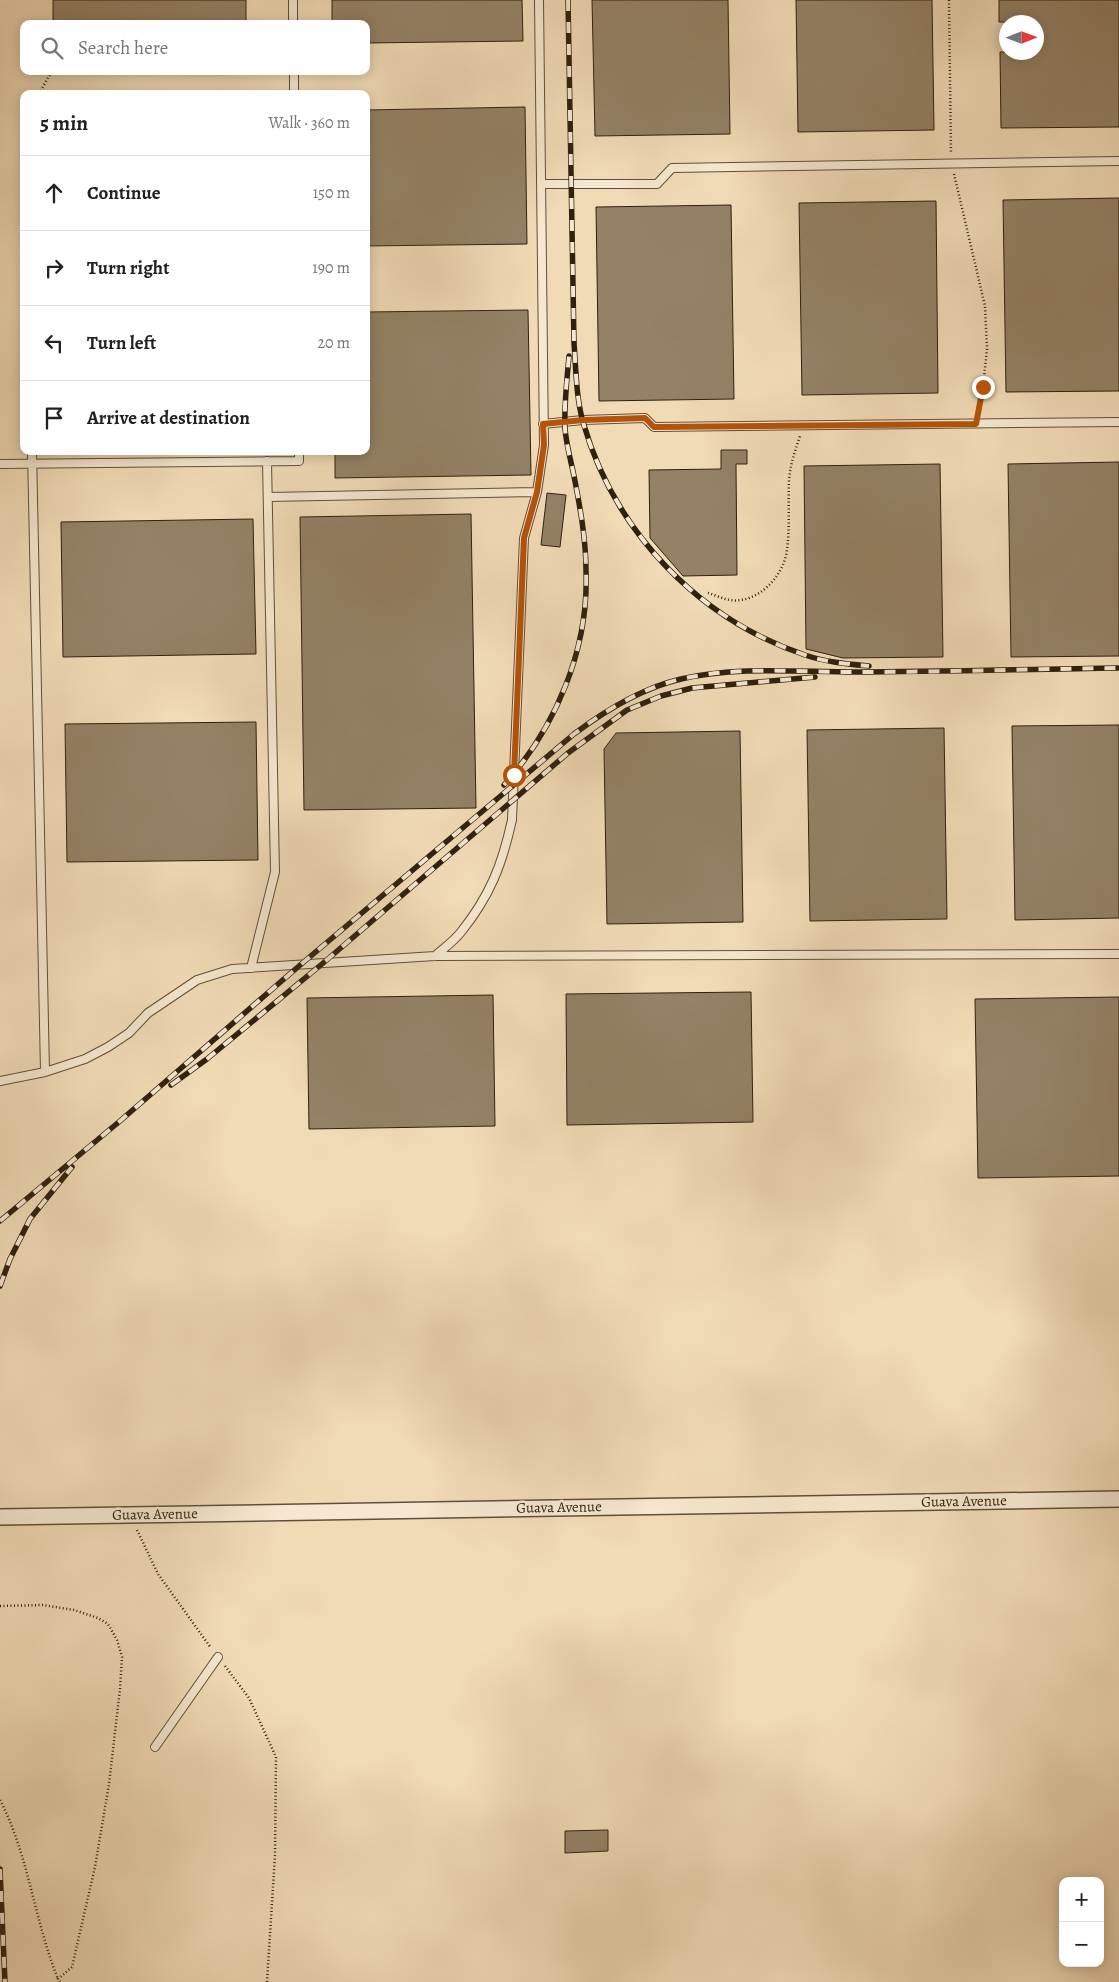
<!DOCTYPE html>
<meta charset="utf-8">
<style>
:root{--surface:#fff;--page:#f6f6f6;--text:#202124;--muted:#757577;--line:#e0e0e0}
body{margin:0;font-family:Alegreya,serif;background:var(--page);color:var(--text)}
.controls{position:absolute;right:15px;bottom:15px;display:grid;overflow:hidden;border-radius:10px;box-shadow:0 2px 12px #0003}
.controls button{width:45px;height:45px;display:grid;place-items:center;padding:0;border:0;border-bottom:1px solid var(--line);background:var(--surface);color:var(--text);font:25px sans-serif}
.compass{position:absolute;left:999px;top:15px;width:45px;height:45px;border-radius:50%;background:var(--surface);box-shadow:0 2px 12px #0003;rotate:89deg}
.stop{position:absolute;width:15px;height:15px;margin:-11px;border:4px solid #b45309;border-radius:50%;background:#fff}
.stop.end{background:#b45309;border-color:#fff;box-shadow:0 1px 5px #0008}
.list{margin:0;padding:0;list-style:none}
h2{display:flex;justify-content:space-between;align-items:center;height:65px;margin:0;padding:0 20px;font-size:21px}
h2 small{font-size:16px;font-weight:400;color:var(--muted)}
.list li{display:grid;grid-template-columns:32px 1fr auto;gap:15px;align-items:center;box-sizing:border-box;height:75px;padding:0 20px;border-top:1px solid var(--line)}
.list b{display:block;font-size:19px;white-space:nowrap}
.list em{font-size:16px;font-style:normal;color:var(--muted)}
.icon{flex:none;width:28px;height:28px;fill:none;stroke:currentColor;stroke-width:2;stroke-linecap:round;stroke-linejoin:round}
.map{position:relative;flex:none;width:1119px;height:1982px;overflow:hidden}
.search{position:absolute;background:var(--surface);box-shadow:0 2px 12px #0003;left:20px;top:20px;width:350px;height:55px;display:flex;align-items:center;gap:12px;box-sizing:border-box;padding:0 18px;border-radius:10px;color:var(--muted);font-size:19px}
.panel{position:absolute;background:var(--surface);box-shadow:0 2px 12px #0003;left:20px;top:90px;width:350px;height:365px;border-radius:10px}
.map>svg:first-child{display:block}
.building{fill:#948166;stroke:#30200f}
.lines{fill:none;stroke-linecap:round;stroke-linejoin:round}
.lane-casing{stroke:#604f39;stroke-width:10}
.street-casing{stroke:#604f39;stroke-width:18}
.path{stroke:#30200f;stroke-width:2.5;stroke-dasharray:1 2.5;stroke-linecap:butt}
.lane{stroke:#f6e8d0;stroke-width:8}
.street{stroke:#f6e8d0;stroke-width:15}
.rail-casing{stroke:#30200f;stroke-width:5.5}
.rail{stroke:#f6e8d0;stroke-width:4;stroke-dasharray:11;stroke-linecap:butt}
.route{stroke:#b45309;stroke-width:6}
.labels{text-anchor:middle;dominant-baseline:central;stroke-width:5;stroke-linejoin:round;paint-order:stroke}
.street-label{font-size:15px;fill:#30200f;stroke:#f6e8d0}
</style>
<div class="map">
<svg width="1119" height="1982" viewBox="0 0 1119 1982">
<rect width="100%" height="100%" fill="#f1dbb6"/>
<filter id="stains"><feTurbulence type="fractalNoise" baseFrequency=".004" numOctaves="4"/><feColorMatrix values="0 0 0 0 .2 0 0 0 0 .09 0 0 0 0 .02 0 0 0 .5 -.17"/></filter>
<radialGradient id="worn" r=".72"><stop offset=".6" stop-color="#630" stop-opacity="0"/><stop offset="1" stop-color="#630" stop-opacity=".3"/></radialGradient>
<path class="building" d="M53,0H246V24H53Z
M332,0H522L523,41L366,43V24H332Z
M592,0H728L730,134L595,136Z
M796,0H932L934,130L798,132Z
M999,0H1119V127L1001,128L1000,52H1036V22H999Z
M525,107L527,244L366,246V110Z
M1119,198V391L1006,392L1003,200Z
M936,201L938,393L802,395L799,203Z
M731,205L734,399L599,401L596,207Z
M528,310L531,475L335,478V451H366V312Z
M721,450H747V464H736L737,575L683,576L650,538L649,470L721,469Z
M1119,462V656L1011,657L1008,464Z
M940,464L943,657L843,658L806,649L804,466Z
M547,493L566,495L560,547L541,545Z
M471,514L476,808L304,810L300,517Z
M253,519L256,654L63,657L61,522Z
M256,722L258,860L67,862L65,724Z
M1119,725V918L1015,920L1012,726Z
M944,728L947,919L810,921L807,730Z
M740,731L743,922L607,924L604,749L616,733Z
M751,992L753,1122L567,1125L566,994Z
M493,995L495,1126L309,1129L307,998Z
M1119,997V1176L978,1178L975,999Z
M608,1830V1851L565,1853V1831Z"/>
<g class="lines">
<defs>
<path id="lane" d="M293,0V24
M294,71V94
M541,184H657L672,168L1119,161
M543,424L583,420L645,418L654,427L1119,422
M32,451L45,1072
M0,464L299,461V451
M268,497L537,492
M435,956C443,949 454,941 461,932C490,896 502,865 512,820L524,538L537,492L544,445L539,0
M251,968L275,872L267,461
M0,1081L45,1072L85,1059L108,1047L129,1033L148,1013L197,980L232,969L435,956L1119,954
M155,1747L218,1657"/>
<path id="street" d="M0,1517L1119,1499"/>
</defs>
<use href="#lane" class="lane-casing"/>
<use href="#street" class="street-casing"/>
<path class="path" d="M949,0L951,153
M201,71L219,74L283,72
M39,94L50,74L56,71
M954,174L985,306L987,349L983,387L978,414
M708,593C715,595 723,599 730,600C758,604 784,576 787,550C790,527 788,504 789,481C790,465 795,451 800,436
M137,1530L158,1574L211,1648
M0,1606L43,1605L74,1610L98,1618L108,1624L117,1640L122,1657L120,1689L109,1784L95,1867L72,1967L58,1979L60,1982
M225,1666L249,1698L276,1757L275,1855L267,1982
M0,1800C29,1856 34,1920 58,1979"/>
<use href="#lane" class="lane"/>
<use href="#street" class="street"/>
<defs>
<path id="rail" d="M568,0L574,343C576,369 576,397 583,422C614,531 698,619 805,655C825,662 848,664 869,666
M504,785C556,727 589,649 586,571C586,539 580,507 574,476C571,461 566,444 565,428C564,404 567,379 569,356
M171,1085L207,1059L322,964L568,753L627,710L661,696L692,688L815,677
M0,1221L120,1121L299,966L574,734C606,710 642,688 681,679C737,666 798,672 855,672C943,672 1031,669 1119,668
M0,1286L10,1259L30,1219L72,1167
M0,1869L5,1982"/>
</defs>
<use href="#rail" class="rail-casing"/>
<use href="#rail" class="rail"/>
</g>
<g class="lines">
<path class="route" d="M514,775L524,538L537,492L544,445L543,424L583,420L645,418L654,427L976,424L983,387"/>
</g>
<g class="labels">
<g class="street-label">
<text transform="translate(964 1501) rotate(-1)">Guava Avenue</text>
<text transform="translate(559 1507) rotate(-1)">Guava Avenue</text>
<text transform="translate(155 1514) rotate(-1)">Guava Avenue</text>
</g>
</g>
<rect width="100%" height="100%" filter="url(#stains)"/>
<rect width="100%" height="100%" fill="url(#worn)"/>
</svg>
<div class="controls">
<button>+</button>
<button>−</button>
</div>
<svg class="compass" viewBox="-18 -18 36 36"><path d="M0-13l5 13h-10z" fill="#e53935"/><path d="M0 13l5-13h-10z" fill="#757577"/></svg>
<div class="stop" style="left:514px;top:775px"></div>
<div class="stop end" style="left:983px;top:387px"></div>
<div class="search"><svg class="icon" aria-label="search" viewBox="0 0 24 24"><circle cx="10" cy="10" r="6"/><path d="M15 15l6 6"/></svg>Search here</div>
<section class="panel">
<h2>5 min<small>Walk · 360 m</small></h2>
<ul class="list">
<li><svg class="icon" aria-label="ahead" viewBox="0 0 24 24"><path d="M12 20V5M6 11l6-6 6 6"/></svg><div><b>Continue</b></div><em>150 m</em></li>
<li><svg class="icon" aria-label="right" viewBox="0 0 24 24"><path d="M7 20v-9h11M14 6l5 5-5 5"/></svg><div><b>Turn right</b></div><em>190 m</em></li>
<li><svg class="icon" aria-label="left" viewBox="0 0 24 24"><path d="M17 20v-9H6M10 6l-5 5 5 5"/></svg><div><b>Turn left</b></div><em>20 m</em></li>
<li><svg class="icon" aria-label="arrive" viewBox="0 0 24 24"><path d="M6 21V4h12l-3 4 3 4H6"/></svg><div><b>Arrive at destination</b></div></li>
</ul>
</section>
</div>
